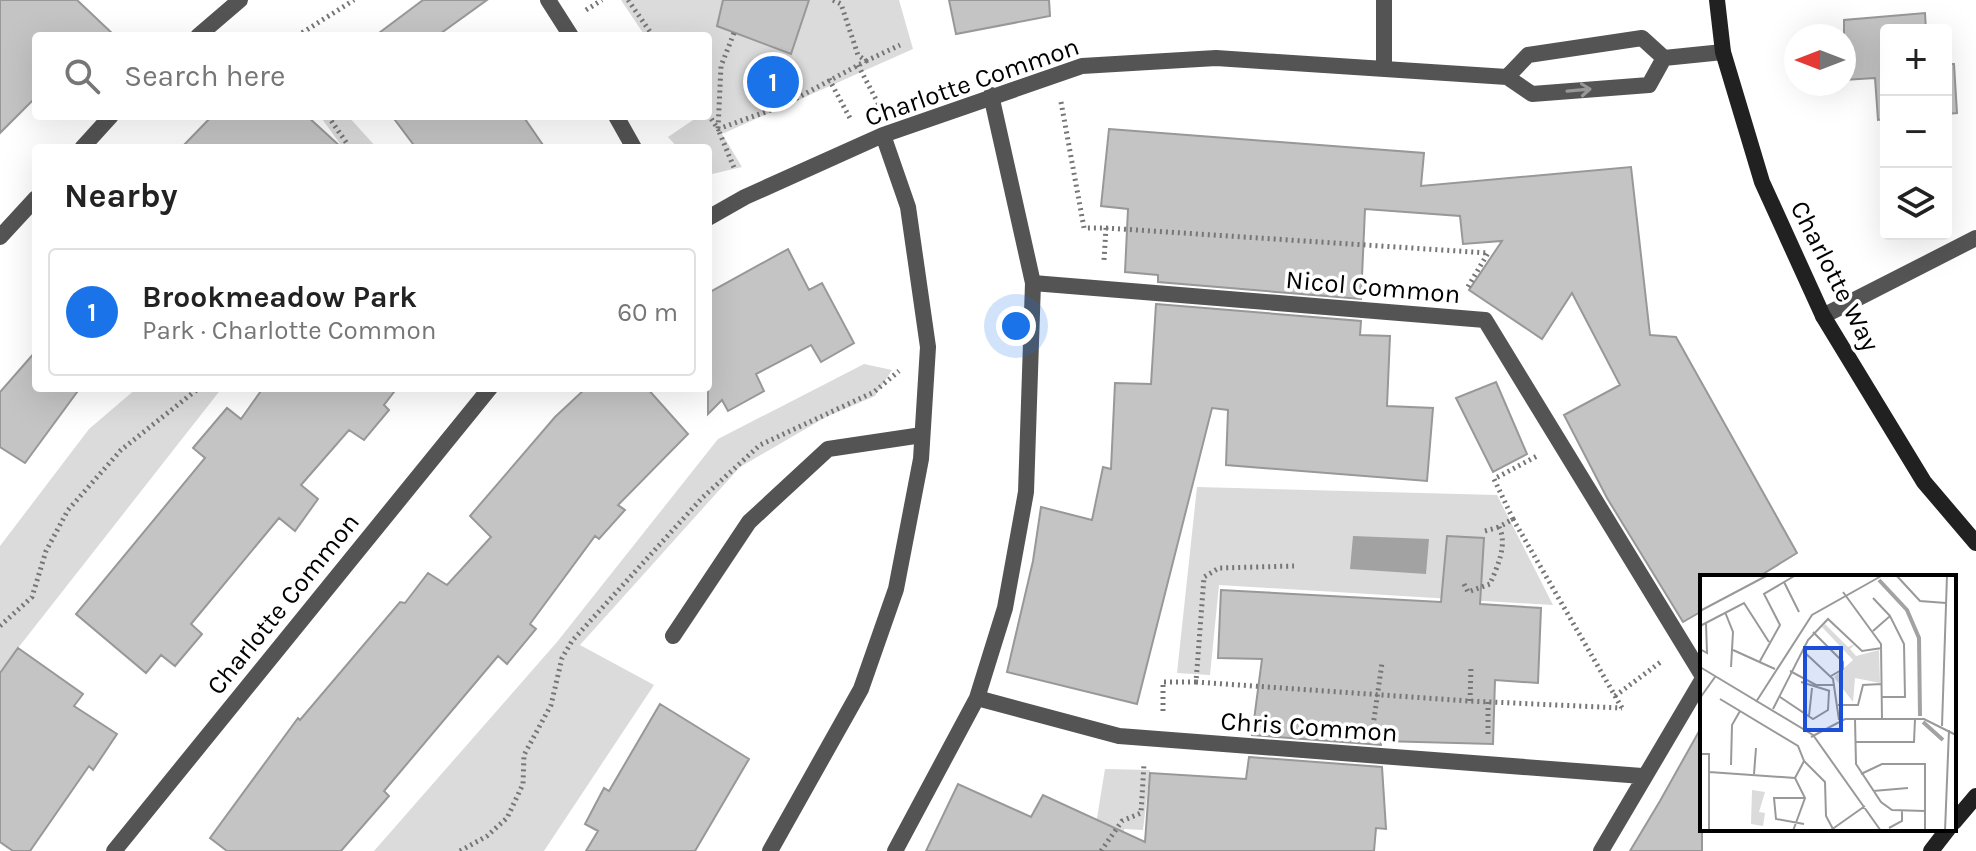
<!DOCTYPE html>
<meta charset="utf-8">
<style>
:root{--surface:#fff;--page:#f2f2f2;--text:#222;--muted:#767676;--line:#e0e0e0;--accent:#1a73e8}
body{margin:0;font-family:Karla,sans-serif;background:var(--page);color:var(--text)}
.controls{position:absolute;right:24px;top:24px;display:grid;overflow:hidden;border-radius:8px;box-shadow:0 8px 32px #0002}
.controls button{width:72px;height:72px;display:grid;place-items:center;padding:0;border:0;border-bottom:2px solid var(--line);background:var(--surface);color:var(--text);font:40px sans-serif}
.compass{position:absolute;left:1784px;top:24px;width:72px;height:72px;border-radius:50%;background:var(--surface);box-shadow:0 8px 32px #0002;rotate:270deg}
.you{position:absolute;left:1016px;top:326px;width:28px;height:28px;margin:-20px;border:6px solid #fff;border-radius:50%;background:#1a73e8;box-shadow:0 0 0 12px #1a73e833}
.badge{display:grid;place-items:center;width:52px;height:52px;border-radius:50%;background:var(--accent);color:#fff;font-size:26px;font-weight:700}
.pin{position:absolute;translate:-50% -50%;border:4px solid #fff;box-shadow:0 2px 8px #0006}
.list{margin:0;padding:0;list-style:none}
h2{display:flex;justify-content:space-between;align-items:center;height:104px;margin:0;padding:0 32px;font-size:34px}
h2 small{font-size:26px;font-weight:400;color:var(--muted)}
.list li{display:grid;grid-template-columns:52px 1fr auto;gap:24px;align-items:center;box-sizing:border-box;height:128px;margin:0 16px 16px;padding:0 16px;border:2px solid var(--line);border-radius:8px}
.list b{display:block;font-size:30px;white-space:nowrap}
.list p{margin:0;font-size:26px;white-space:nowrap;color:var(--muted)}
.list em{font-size:26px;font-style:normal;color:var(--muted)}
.icon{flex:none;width:44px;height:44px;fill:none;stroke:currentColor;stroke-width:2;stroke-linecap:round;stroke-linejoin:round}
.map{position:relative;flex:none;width:1976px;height:851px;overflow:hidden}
.search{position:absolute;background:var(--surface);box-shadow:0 8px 32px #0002;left:32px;top:32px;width:680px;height:88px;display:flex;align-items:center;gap:20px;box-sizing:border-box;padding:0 28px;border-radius:8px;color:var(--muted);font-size:30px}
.panel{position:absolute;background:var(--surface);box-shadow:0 8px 32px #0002;left:32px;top:144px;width:680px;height:248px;border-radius:8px}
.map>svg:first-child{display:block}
.green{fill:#dbdbdb}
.water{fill:#a2a2a2}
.building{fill:#c4c4c4;stroke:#989898;stroke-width:2}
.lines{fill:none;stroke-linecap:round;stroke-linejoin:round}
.path{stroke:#767676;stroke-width:5;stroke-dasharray:2 4;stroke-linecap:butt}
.lane{stroke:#545454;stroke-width:16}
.street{stroke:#545454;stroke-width:16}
.secondary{stroke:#212121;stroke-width:16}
.oneway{stroke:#989898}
.labels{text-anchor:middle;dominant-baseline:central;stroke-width:7;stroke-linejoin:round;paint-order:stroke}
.street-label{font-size:26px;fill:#000;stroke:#fff}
.inset-river{fill:none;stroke:#a2a2a2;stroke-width:4}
.inset-road{fill:none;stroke:#999;stroke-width:2}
.view{fill:#1d4ed8;fill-opacity:0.15;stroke:#1d4ed8;stroke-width:4}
.inset-edge{fill:none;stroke:#000;stroke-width:4}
</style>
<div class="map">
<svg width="1976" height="851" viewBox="0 0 1976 851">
<rect width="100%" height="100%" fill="#fff"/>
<path class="green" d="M621,0H899L913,49L722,134L742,167L708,175V148H678L668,137L699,116H708V36H645Z
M320,116H348L377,148H343Z
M864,364L892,370L875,396L826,417L740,467L580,645L654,685L544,851H374L557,642L718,439Z
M137,388H222L0,671V546L89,429Z
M1197,487L1497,495L1553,605L1219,585L1210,675L1177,673Z
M1105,769L1150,770L1143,830L1124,829L1122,851H1084L1096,824Z"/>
<path class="water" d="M1353,536L1429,539L1426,574L1350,569Z"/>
<path class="building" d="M0,0H77L115,36H36V97L0,133Z
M423,0H487L437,36H375Z
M723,0H809L791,54L717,26Z
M949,0H1049L1050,16L956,34Z
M1925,13L1926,30H1886V119L1878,120L1875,78L1844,80V20Z
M1946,64H1954L1957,113L1946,114Z
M212,116H307L342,148H181Z
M392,116H523L545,148H416Z
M1109,129L1424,153L1421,186L1631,167L1650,335L1676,337L1797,553L1758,577H1702V611L1683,622L1607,498L1564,415L1620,385L1572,293L1542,339L1469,290L1502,241L1463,244L1460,216L1365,209L1361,299L1158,282V275L1125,272L1128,209L1101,206Z
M788,249L809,290L822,283L854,343L821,362L811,345L756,374L764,391L728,411L722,400L708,414V293Z
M1156,304L1361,321L1360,335L1390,336L1387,406L1433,408L1427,481L1226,465L1228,410L1212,408L1137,704L1007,672L1033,561L1041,507L1092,520L1103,467L1111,469L1115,383L1151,384Z
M36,351V388H80L25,463L0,447V392Z
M1496,382L1527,454L1493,472L1456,398Z
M263,388H397L384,405L389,410L364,440L349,430L301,485L318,499L295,531L279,518L191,624L202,634L175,666L161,655L146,673L76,614L205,458L193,448L227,408L241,419Z
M586,388H647L688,434L618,505L625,510L599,539L595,536L530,624L536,629L507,664L498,656L384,791L389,796L341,851H227L210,838L298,718L300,720L400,602L405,603L428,573L447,585L491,537L470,516L555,417Z
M1447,536L1484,538L1480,604L1541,608L1538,683L1495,680L1493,744L1381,741V745L1252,735L1262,659L1218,658L1221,590L1441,602Z
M18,648L83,694L74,706L117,734L93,770L89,766L30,851H13L0,842V673Z
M660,704L749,759L695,851H586L598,831L585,824L604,788L609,791Z
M1702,726V851H1630L1660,801Z
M1249,757L1382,767L1386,829L1376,828L1374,851H926L958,784L1031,817L1043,795L1145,842L1150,773L1246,779Z"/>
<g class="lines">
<path class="path" d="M628,0L653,36
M586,10L602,0
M734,33L721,66L718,129L735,170
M297,36L354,0
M866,61L900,45
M858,65L880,107
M829,79L851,120
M1061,102L1084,228H1106L1104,260
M708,114L718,129L782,106L866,61L858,55L841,4L833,0
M328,116L350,148
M1106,228L1488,253L1466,290
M1513,519L1622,708
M1485,531L1499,527
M1464,584L1468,592L1490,584C1497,567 1508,545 1499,527L1513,519L1494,479L1537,456
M0,626L32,597L46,551L68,510L121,450L199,388
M1196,682L1469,701L1622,708
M1615,696L1662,661
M1470,701L1471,666
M1488,702V735
M1163,711V682H1196L1204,577L1219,568L1294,566
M1373,726L1382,663
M460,851L487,836L507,818L523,784L524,755L551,705L562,658L572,641L702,498L760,445L874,392L899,371
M1101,851L1122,821L1141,813L1144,764"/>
<path class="lane" d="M673,636L749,522L828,449L922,435"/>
<path class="street" d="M548,0L571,36
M198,36L240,0
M1384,69V0
M1507,77L1528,55L1642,38L1664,58L1723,52
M616,116L634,148
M82,148L111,116
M708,218L745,197L883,135L1082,66L1216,58L1507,77L1532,94L1649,85L1664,58
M0,237L36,198
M1033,283L1485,320L1702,675
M1823,316L1976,238
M977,698L1119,736L1642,776
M114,851L490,388
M770,851L861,689L896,589L921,459L928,347L908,207L883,135
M895,851L977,698L1005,608L1026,492L1033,283L991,95
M1601,851L1702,680"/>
<path class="secondary" d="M1717,0L1723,52L1762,182L1823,316L1924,482L1976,543
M1954,822L1976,796
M1931,851L1948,829"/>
</g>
<defs><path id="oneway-shaft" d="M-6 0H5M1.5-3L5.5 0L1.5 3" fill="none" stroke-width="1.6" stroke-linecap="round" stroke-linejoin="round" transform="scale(2)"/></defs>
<use class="oneway" href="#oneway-shaft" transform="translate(1579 90) rotate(-5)"/>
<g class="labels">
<g class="street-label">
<text transform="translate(972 82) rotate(-19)">Charlotte Common</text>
<text transform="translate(1835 276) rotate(63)">Charlotte Way</text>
<text transform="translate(1373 287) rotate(5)">Nicol Common</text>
<text transform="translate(283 604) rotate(-51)">Charlotte Common</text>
<text transform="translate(1309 727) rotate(4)">Chris Common</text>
</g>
</g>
<g transform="translate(1700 575)">
<rect width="256" height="256" fill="#fff"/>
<path d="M125,49L148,72L155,69L150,74L156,81L179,75L180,108L155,103L153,127L134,102L153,85L122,52ZM52,215L65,217L59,237L65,238L63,251L51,249Z" fill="#dbdbdb"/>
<path class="inset-river" d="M179,5L207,35L219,63L220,141M223,147L243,165"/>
<path class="inset-road" d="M196,0L220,26L246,28M84,7L99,37M143,17L181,69L182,144M173,23L190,41M0,36L68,0M25,37L33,57L31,92M0,51L44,28L69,67M173,56L190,41L204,69L205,122H182M113,57L143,87V94L131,101M0,74L7,78L6,48M33,75L75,94M102,75L133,104L139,145M60,86L80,50L64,19L96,0M0,92L113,160L181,256M90,96L116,110H135M101,107L130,116M80,122L113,144L128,135L129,116M0,123L15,102M20,124L98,171L104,186L95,203M56,127L112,40L183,0M138,130H158L163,110L182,109M73,134L108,65L128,44L162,76L182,73M109,141L112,113M155,144L156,189L181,227L192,235L225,236M242,151L247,0M111,162L145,144H224L256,160M155,167H214L215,144M0,179H9V256M104,186L125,207L126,241L133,254M31,190L32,150L40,136M9,197L95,203L105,223L93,256M54,199L56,173M161,199L182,189H225V256M173,216L208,213M104,249L76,244L74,223H105M189,253L202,246V236M131,255L165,231M245,256L249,155"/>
<path class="view" d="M105,73H141V155H105Z"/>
<rect width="256" height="256" class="inset-edge"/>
</g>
</svg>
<div class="controls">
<button>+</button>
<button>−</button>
<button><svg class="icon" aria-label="layers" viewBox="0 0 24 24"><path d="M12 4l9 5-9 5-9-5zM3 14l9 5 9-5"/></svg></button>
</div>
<svg class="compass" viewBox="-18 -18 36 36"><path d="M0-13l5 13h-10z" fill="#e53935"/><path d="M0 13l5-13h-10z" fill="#767676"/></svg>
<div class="you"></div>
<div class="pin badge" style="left:773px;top:82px">1</div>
<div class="search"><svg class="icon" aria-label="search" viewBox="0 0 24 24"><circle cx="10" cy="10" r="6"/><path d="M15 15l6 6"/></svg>Search here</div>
<section class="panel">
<h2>Nearby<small></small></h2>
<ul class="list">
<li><span class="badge">1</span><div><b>Brookmeadow Park</b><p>Park · Charlotte Common</p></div><em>60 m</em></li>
</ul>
</section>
</div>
